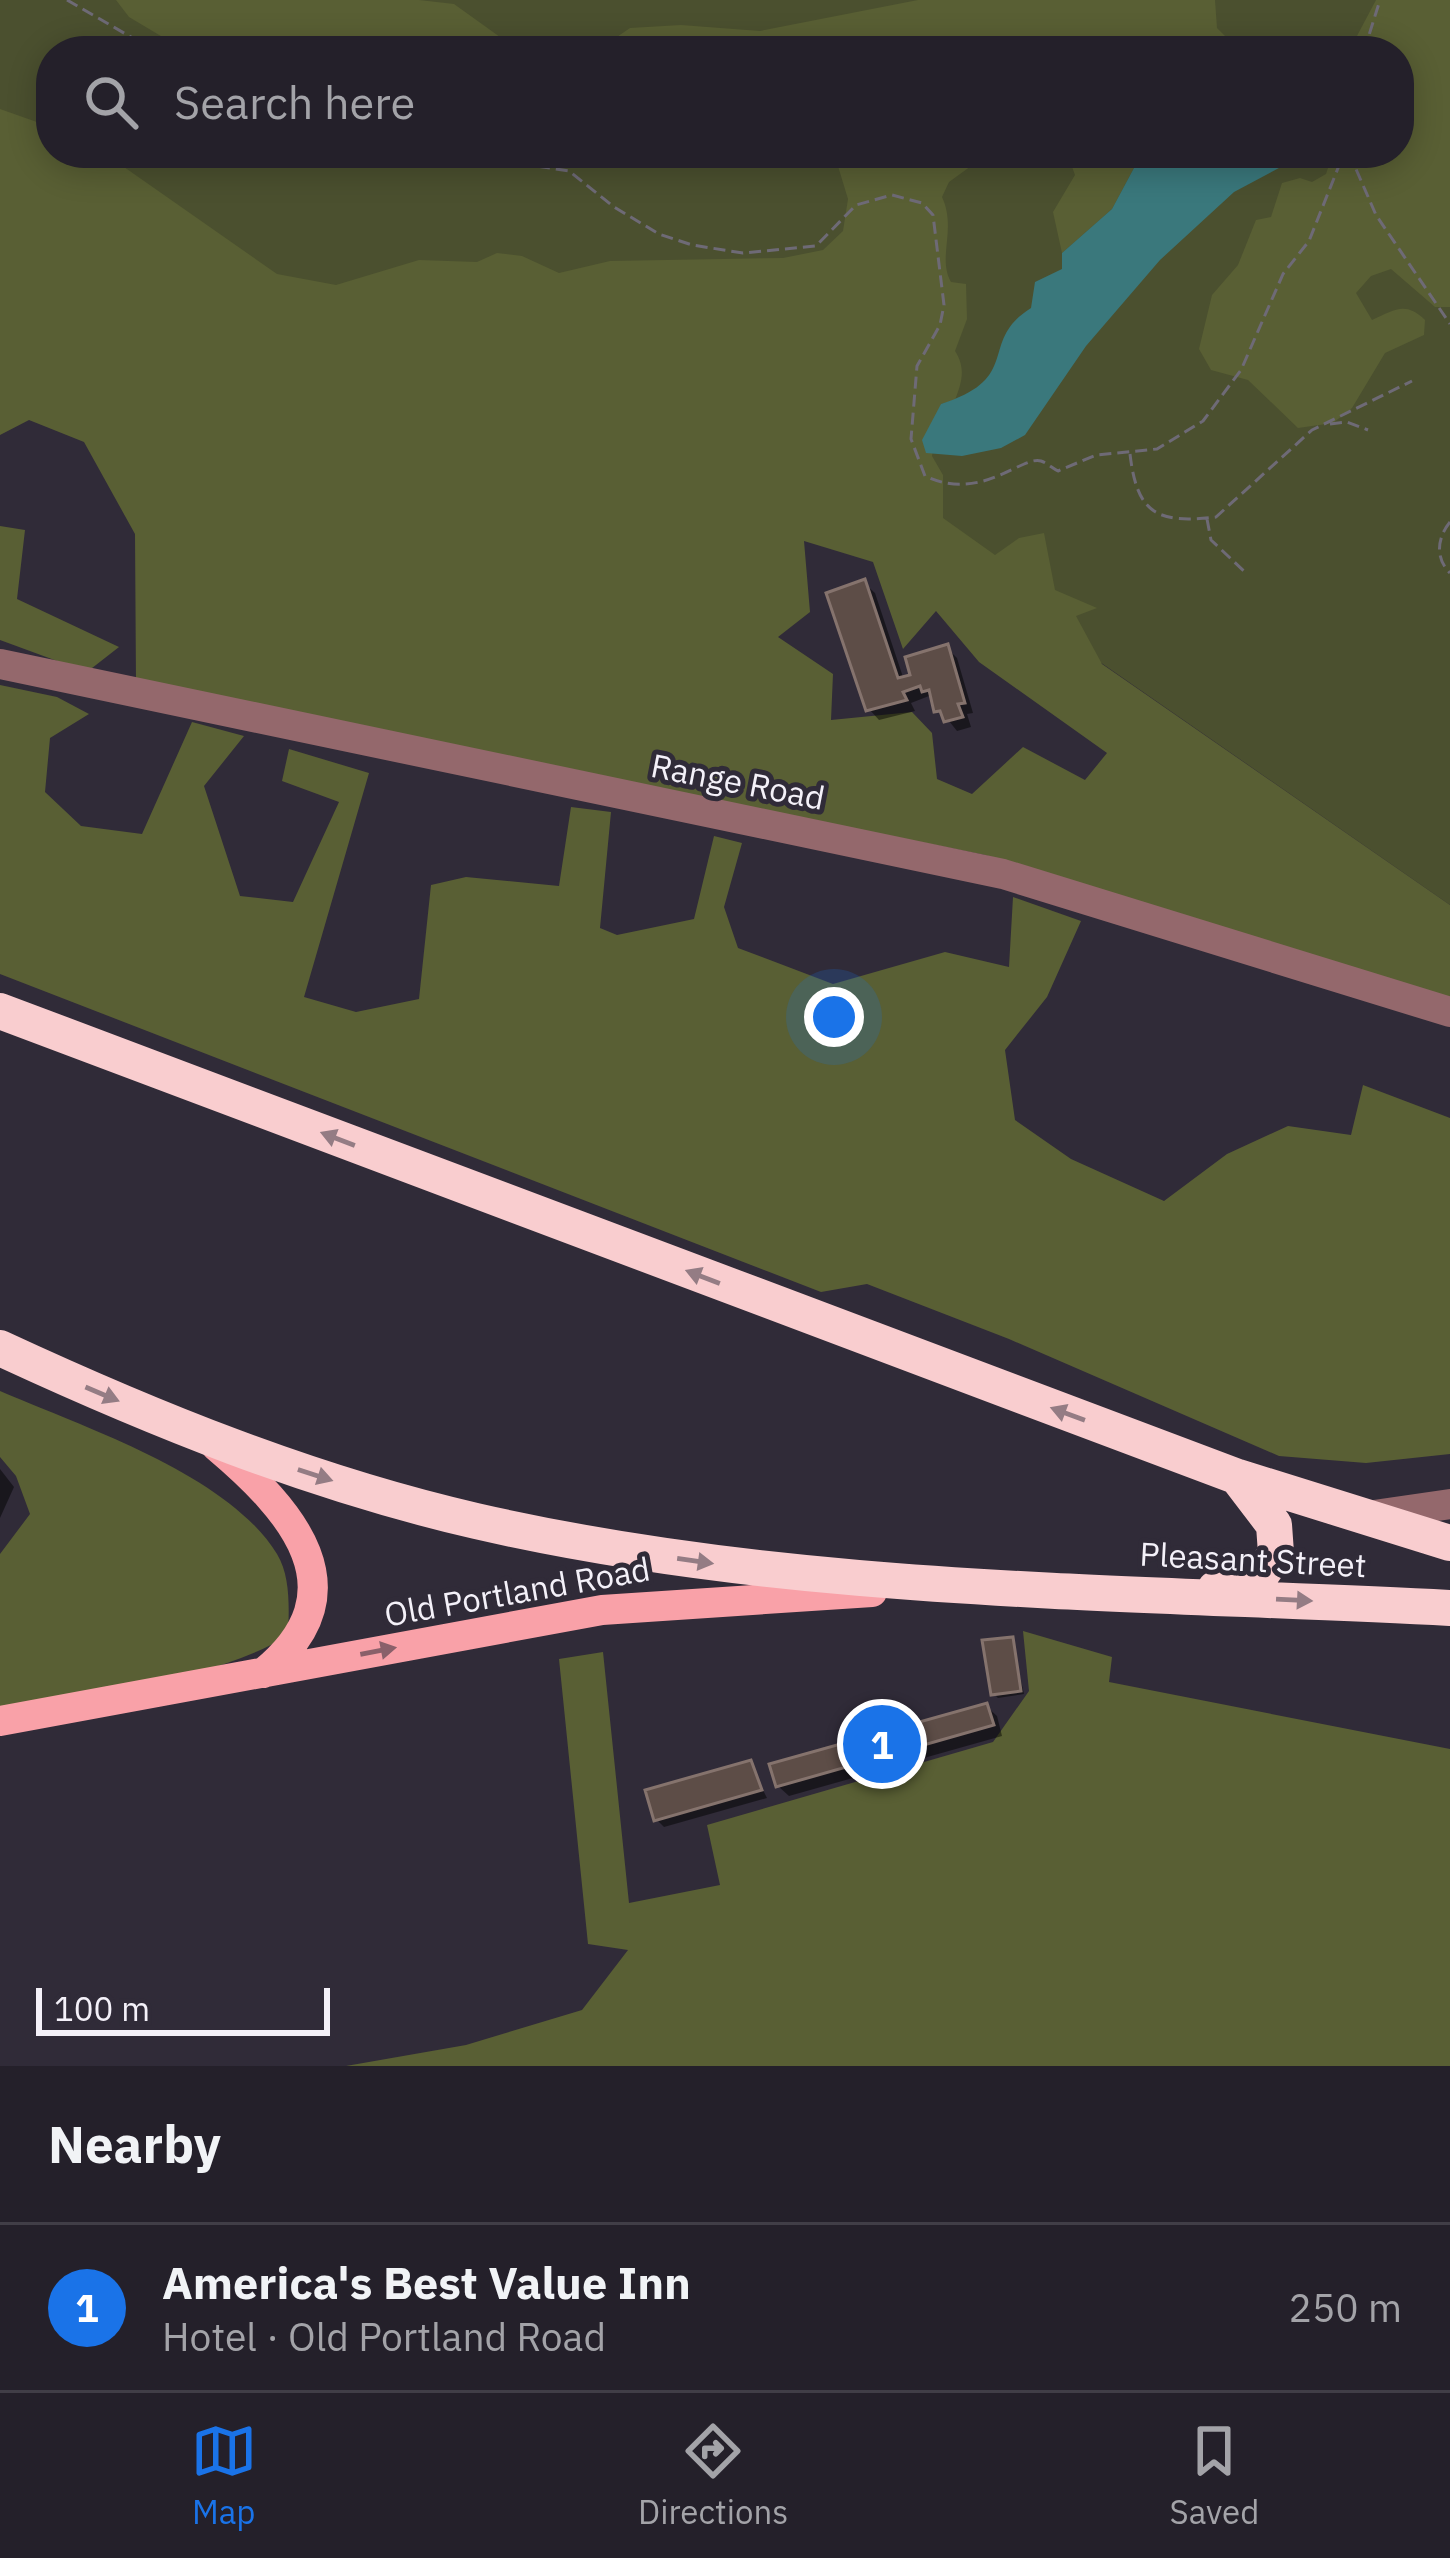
<!DOCTYPE html>
<meta charset="utf-8">
<style>
:root{--surface:#24202a;--page:#2c2832;--text:#f1f3f6;--muted:#a3a3a8;--line:#413e47;--accent:#1a73e8}
body{margin:0;font-family:"IBM Plex Sans",sans-serif;background:var(--page);color:var(--text)}
.scale{position:absolute;left:36px;bottom:30px;width:294px;box-sizing:border-box;padding-left:12px;border:6px solid #f4f1f9;border-top:0;font-size:33px;line-height:42px;white-space:nowrap;color:#f4f1f9;-webkit-text-stroke:9px #302b38;paint-order:stroke}
.you{position:absolute;left:834px;top:1017px;width:42px;height:42px;margin:-30px;border:9px solid #fff;border-radius:50%;background:#1a73e8;box-shadow:0 0 0 18px #1a73e833}
.badge{display:grid;place-items:center;width:78px;height:78px;border-radius:50%;background:var(--accent);color:#fff;font-size:39px;font-weight:700}
.pin{position:absolute;translate:-50% -50%;border:6px solid #fff;box-shadow:0 3px 12px #0006}
.list{margin:0;padding:0;list-style:none}
h2{display:flex;justify-content:space-between;align-items:center;height:156px;margin:0;padding:0 48px;font-size:51px}
h2 small{font-size:39px;font-weight:400;color:var(--muted)}
.list li{display:grid;grid-template-columns:78px 1fr auto;gap:36px;align-items:center;box-sizing:border-box;height:168px;padding:0 48px;border-top:3px solid var(--line)}
.list b{display:block;font-size:45px;white-space:nowrap}
.list p{margin:0;font-size:39px;white-space:nowrap;color:var(--muted)}
.list em{font-size:39px;font-style:normal;color:var(--muted)}
.icon{flex:none;width:66px;height:66px;fill:none;stroke:currentColor;stroke-width:2;stroke-linecap:round;stroke-linejoin:round}
.map{position:relative;flex:none;width:1450px;height:2066px;overflow:hidden}
.search{position:absolute;background:var(--surface);box-shadow:0 6px 30px #0003;left:36px;right:36px;top:36px;height:132px;display:flex;align-items:center;gap:30px;box-sizing:border-box;padding:0 42px;border-radius:48px;color:var(--muted);font-size:45px}
.sheet{height:324px;background:var(--surface)}
nav{display:flex;justify-content:space-around;align-items:center;box-sizing:border-box;height:168px;border-top:3px solid var(--line);background:var(--surface);font-size:33px;color:var(--muted)}
nav a{display:grid;justify-items:center;gap:6px}
nav .on{color:var(--accent)}
.map>svg:first-child{display:block}
.green{fill:#4b502f;fill-rule:evenodd}
.forest{fill:#595f34;fill-rule:evenodd}
.water{fill:#3a787c}
.shadow{fill:#0007}
.building{fill:#5d4d47;stroke:#85736d;stroke-width:3}
.lines{fill:none;stroke-linecap:round;stroke-linejoin:round}
.path{stroke:#6e6a76;stroke-width:3;stroke-dasharray:12 6;stroke-linecap:butt}
.minor{stroke:#94686c;stroke-width:30}
.major{stroke:#f9a1a8;stroke-width:30}
.highway{stroke:#f9cdcf;stroke-width:36}
.oneway{fill:#947c84}
.oneway2{fill:#8a606a}
.labels{text-anchor:middle;dominant-baseline:central;stroke-width:10;stroke-linejoin:round;paint-order:stroke}
.street-label{font-size:33px;fill:#f4f1f9;stroke:#302b38}
</style>
<div class="map">
<svg width="1450" height="2066" viewBox="0 0 1450 2066">
<rect width="100%" height="100%" fill="#302b38"/>
<path class="green" d="M0,0H1450V905L783,442L0,234ZM51,51H1399V153H51Z"/>
<path class="forest" d="M116,0H419L454,4L500,37L528,42L549,36L611,41L630,28L681,25L760,31L918,0H1215L1217,28L1240,51H186L129,17Z
M1376,0H1450V307H1435L1391,269L1371,276L1356,293L1372,320C1395,310 1405,301 1425,320L1424,335L1385,353L1352,408L1333,423L1298,428L1248,380L1211,370L1199,349L1212,295L1238,265L1256,220L1271,217L1282,183L1300,178L1312,182L1326,174L1333,153H1399V51H1349Z
M0,109L51,127V153H104L277,274L336,285L419,260L477,262L497,253L522,256L559,273L610,261L783,258L823,250L843,231L848,199L834,153H989L949,182L942,197C957,229 937,257 951,282L966,284L967,319L955,351C966,368 962,382 955,400L941,404L932,456L943,475V518L995,555L1019,538L1044,533L1055,590L1097,608L1076,616L1102,664L1450,905V1004L985,855L136,685L135,534L84,442L29,420L0,435ZM804,541L873,562L903,649L936,611L979,662L1107,753L1085,780L1023,747L972,794L937,779L932,733L912,712L831,720L833,674L778,637L810,612Z
M1067,153H1142L1112,209L1062,253L1053,212L1075,175Z
M0,526L25,530L17,599L119,647L87,672L0,640Z
M0,685L57,697L89,714L50,738L45,792L81,826L142,834L192,722L244,736L204,786L240,896L293,902L339,802L282,781L289,749L369,773L304,997L356,1012L419,999L431,885L466,877L559,886L571,807L611,812L600,928L617,935L694,919L714,836L742,843L724,907L738,948L833,984L945,952L1009,967L1013,897L1081,921L1047,997L1005,1050L1015,1120L1071,1159L1164,1201L1227,1154L1288,1126L1351,1135L1363,1085L1450,1118V1454L1366,1463L1279,1456L1009,1339L867,1284L821,1292L0,974Z
M0,1391C83,1427 228,1474 277,1554C291,1577 289,1610 288,1636C204,1684 94,1691 0,1709V1554L30,1514L16,1476L0,1457Z
M1023,1631L1112,1657L1109,1682L1450,1749V2066H346L466,2045L582,2010L628,1950L588,1944L559,1659L603,1652L629,1903L720,1885L707,1825L993,1742L1029,1691Z"/>
<path class="water" d="M1142,153H1307L1234,192L1160,260L1086,346L1025,435L1001,448L962,456L926,453L922,440L941,404C1024,378 977,342 1031,308L1035,282L1062,269V253L1112,209Z"/>
<path class="shadow" d="M864,583L875,593L904,680L947,648L957,658L973,713L967,714L971,727L957,731L929,696L911,703L915,711L879,720L869,709Z
M0,1469L14,1487L0,1518Z
M1012,1640L1024,1694L998,1698L993,1693Z
M986,1706L997,1716L1002,1736L789,1796L778,1786Z
M750,1764L767,1798L664,1827L656,1819Z"/>
<path class="building" d="M865,579L898,678L910,675L905,657L948,644L965,703L958,704L963,717L944,722L940,711L934,712L929,690L922,692L920,686L903,692L907,700L866,711L826,593Z
M1013,1637L1021,1691L991,1695L982,1640Z
M987,1703L994,1725L776,1787L769,1764Z
M751,1760L762,1790L654,1821L645,1790Z"/>
<g class="lines">
<path class="path" d="M67,0L155,51
M1364,51L1380,0
M449,153L569,171L614,207L659,234L692,245L743,253L816,246L856,205L892,195L922,203L933,215L944,305L940,325L917,366L911,439L925,476C981,503 1022,455 1041,461C1047,463 1052,468 1058,471L1096,455L1157,449L1203,421L1241,370L1283,274L1309,241L1344,153
M1349,153L1376,215L1450,324
M1330,424L1347,422L1368,430
M1130,454C1137,514 1157,524 1216,517L1312,430L1412,381
M1207,519L1211,540L1246,573
M1450,522C1437,538 1435,558 1450,573"/>
<path class="minor" d="M0,664L1003,874L1450,1012
M1367,1516L1450,1504"/>
<path class="major" d="M216,1446C292,1510 364,1591 263,1673
M0,1721L602,1610L872,1592"/>
<path class="highway" d="M0,1011L1238,1477L1450,1543
M0,1348C153,1419 311,1483 476,1521C794,1594 1125,1591 1450,1608
M1215,1589L1261,1575L1276,1553L1274,1525L1239,1479"/>
</g>
<defs><path id="oneway-solid" d="M-6-.8H1V-3.2L6.5 0L1 3.2V.8H-6Z" transform="scale(3)"/></defs>
<g class="oneway">
<use href="#oneway-solid" transform="translate(338 1139) rotate(-159)"/>
<use href="#oneway-solid" transform="translate(703 1277) rotate(-159)"/>
<use href="#oneway-solid" transform="translate(102 1394) rotate(23)"/>
<use href="#oneway-solid" transform="translate(1068 1414) rotate(-160)"/>
<use href="#oneway-solid" transform="translate(315 1475) rotate(18)"/>
<use href="#oneway-solid" transform="translate(695 1561) rotate(8)"/>
<use href="#oneway-solid" transform="translate(1294 1600) rotate(3)"/>
</g>
<use class="oneway2" href="#oneway-solid" transform="translate(378 1651) rotate(-11)"/>
<g class="labels">
<g class="street-label">
<text transform="translate(738 781) rotate(11)">Range Road</text>
<text transform="translate(1253 1559) rotate(3)">Pleasant Street</text>
<text transform="translate(517 1591) rotate(-10)">Old Portland Road</text>
</g>
</g>
</svg>
<div class="scale">100 m</div>
<div class="you"></div>
<div class="pin badge" style="left:882px;top:1744px">1</div>
<div class="search"><svg class="icon" aria-label="search" viewBox="0 0 24 24"><circle cx="10" cy="10" r="6"/><path d="M15 15l6 6"/></svg>Search here</div>
</div>
<section class="sheet">
<h2>Nearby<small></small></h2>
<ul class="list">
<li><span class="badge">1</span><div><b>America's Best Value Inn</b><p>Hotel · Old Portland Road</p></div><em>250 m</em></li>
</ul>
</section>
<nav>
<a class="on"><svg class="icon" aria-label="map" viewBox="0 0 24 24"><path d="M3 6l6-2 6 2 6-2v14l-6 2-6-2-6 2zM9 4v14M15 6v14"/></svg>Map</a>
<a><svg class="icon" aria-label="directions" viewBox="0 0 24 24"><path d="M12 3l9 9-9 9-9-9zM9 14v-3h6M13 9l2 2-2 2"/></svg>Directions</a>
<a><svg class="icon" aria-label="saved" viewBox="0 0 24 24"><path d="M7 4h10v16l-5-4-5 4z"/></svg>Saved</a>
</nav>
